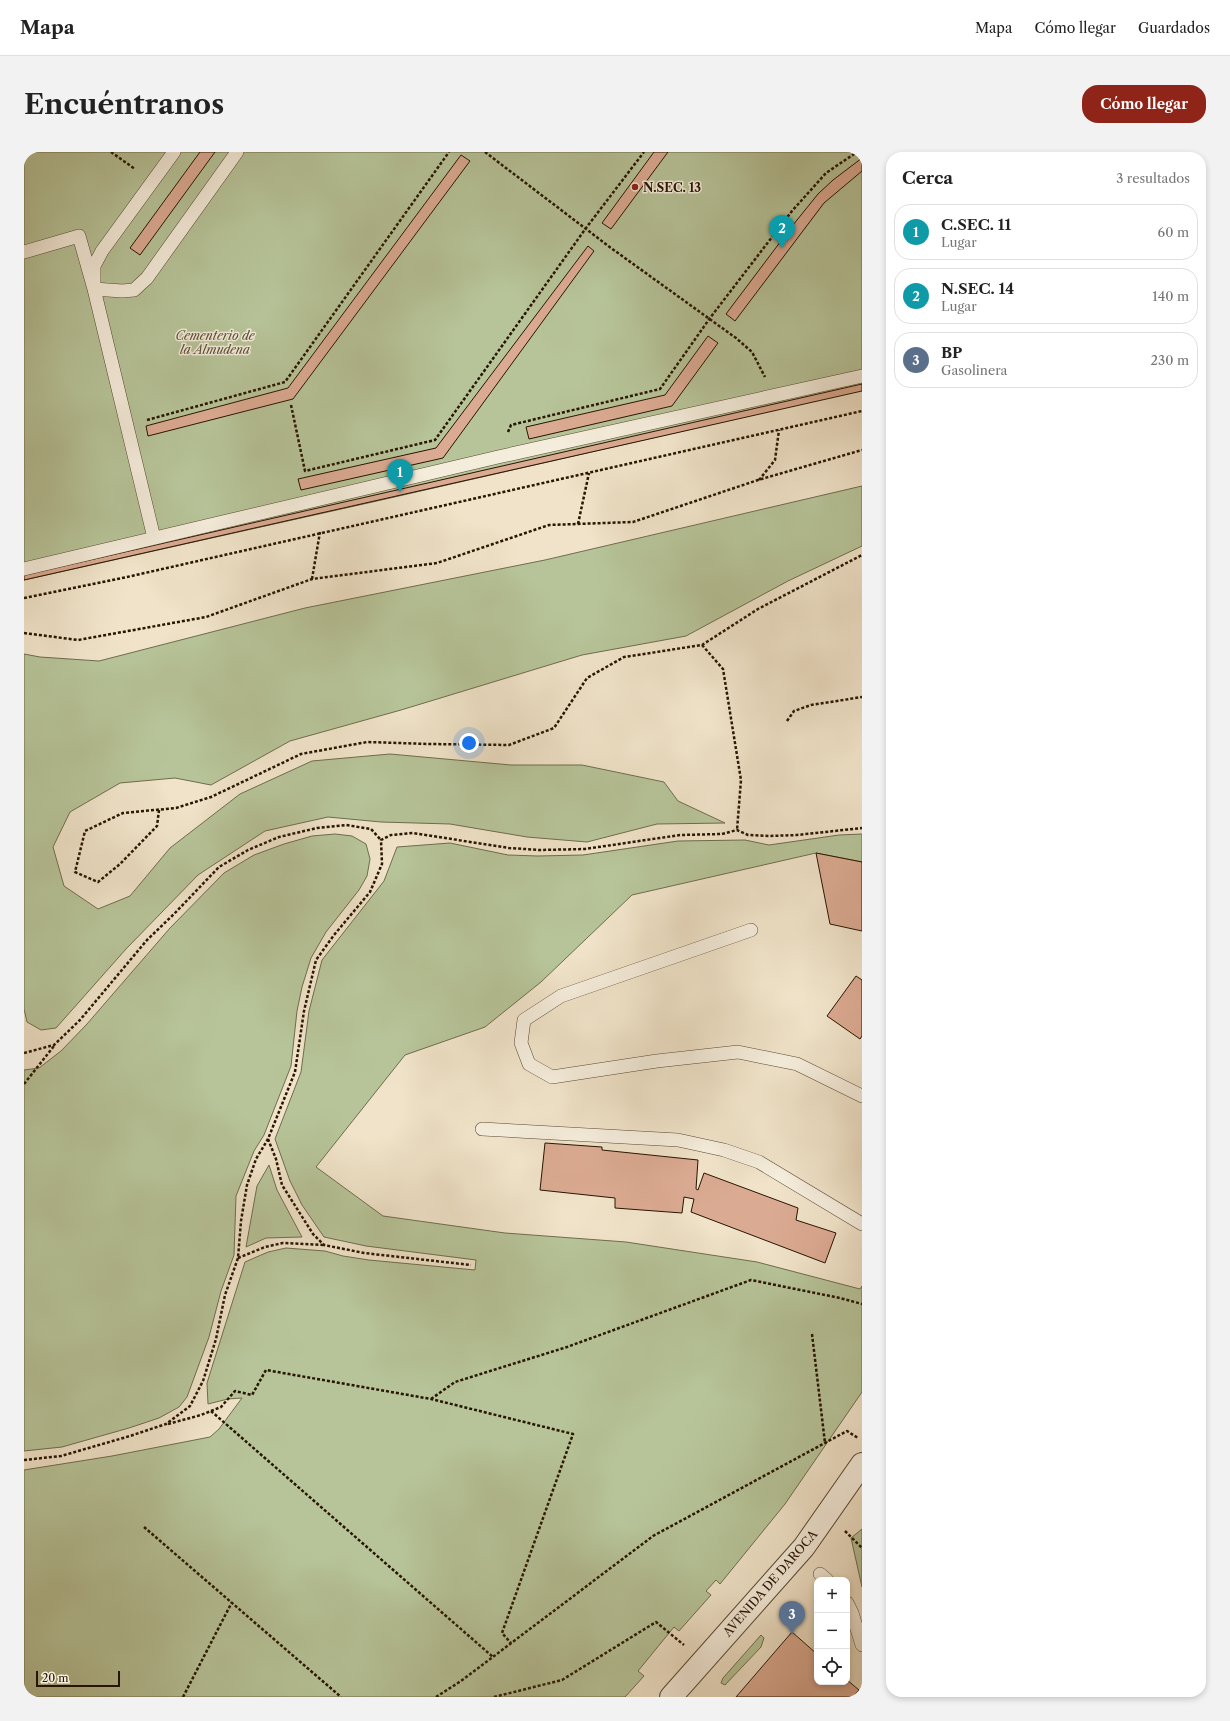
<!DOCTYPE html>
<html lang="es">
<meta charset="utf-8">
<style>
:root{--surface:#fff;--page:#f2f2f2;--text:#222;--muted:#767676;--line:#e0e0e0;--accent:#8f2418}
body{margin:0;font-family:"Libre Caslon Text",serif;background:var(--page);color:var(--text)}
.controls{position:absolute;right:12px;bottom:12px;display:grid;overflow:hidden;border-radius:8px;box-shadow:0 2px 6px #0003}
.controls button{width:36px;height:36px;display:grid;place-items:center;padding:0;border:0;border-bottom:1px solid var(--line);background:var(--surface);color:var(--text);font:20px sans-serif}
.scale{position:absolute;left:12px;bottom:10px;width:84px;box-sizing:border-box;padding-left:4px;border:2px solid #271401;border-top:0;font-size:11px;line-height:14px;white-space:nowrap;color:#271401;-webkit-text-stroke:3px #f5eddc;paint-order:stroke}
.you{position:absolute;left:445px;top:591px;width:14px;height:14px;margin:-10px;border:3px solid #fff;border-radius:50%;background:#1a73e8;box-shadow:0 0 0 6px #1a73e833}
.badge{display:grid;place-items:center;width:26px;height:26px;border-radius:50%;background:var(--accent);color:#fff;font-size:13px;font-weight:700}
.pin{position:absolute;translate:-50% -33px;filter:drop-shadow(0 1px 2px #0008)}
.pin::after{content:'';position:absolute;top:21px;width:14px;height:12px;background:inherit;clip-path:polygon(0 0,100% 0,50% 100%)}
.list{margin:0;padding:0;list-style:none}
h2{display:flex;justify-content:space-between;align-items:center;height:52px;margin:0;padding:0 16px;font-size:17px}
h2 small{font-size:13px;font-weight:400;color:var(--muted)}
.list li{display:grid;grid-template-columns:26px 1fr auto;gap:12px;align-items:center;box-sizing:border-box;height:56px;margin:0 8px 8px;padding:0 8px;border:1px solid var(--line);border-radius:16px}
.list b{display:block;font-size:15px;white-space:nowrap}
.list p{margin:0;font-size:13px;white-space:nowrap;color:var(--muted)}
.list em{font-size:13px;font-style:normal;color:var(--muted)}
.icon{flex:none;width:22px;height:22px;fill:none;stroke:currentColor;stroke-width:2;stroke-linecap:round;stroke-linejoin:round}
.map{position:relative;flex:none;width:838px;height:1545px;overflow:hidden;border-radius:16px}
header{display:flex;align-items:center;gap:24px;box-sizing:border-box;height:56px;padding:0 20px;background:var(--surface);border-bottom:1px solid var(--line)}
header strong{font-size:19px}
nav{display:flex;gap:22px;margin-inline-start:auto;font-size:14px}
.intro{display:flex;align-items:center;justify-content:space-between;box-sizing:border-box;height:96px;padding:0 24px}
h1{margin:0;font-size:28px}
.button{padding:10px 18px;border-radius:16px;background:var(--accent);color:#fff;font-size:14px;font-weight:700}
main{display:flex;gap:24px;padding:0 24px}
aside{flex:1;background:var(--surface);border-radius:16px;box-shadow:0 2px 6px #0003}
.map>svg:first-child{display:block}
.green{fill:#b7c499;stroke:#6f6c4d}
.building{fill:#dbaa92;stroke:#271401}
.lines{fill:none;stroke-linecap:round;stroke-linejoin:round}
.service-casing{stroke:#594833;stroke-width:14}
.tertiary-casing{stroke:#594833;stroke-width:24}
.path{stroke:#271401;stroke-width:2.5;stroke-dasharray:3 2;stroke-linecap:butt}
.service{stroke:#f5eddc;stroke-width:13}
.tertiary{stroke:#f5eddc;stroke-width:22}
.poi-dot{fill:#8f2418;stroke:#f5eddc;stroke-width:1.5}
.labels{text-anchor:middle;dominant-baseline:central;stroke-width:3;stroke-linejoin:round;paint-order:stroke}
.poi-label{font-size:12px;font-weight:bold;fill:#271401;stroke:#f5eddc;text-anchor:start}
.park-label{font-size:12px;font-style:italic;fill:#595236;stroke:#f5eddc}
.street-label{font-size:12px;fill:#271401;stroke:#f5eddc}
</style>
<header>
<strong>Mapa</strong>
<nav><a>Mapa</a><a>Cómo llegar</a><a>Guardados</a></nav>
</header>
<div class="intro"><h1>Encuéntranos</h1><a class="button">Cómo llegar</a></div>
<main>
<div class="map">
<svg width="838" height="1545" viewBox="0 0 838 1545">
<rect width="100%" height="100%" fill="#f0e3c9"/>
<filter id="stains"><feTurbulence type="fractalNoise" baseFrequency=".005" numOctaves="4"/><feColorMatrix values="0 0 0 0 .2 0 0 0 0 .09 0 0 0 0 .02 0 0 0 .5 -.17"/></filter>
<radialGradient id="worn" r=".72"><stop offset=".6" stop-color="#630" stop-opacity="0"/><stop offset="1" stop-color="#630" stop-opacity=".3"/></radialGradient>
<path class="green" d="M0,0H838V238L353,349L0,428Z
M838,334V394L764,429L662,484L558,503L377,558L266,589L187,633L151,626L96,631L46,660L29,695L40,734L74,757L106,744L146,696L216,642L288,609L366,602L487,613H558L640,630L654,649L701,671L633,672L563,690L503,685L426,672L357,670L304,665L241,679L174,723L102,797L32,876L17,878L3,870L0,857V502L16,505L75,509L281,456L521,408Z
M311,682L328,684L342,692L346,707L343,724L335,738L302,780L287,806L278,835L273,859L267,914L240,983L230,999L212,1044L210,1103L197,1139L185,1185L163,1245L155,1255L135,1266L105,1276L38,1295L0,1299V918L15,916L37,899L63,872L146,776L200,721L230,703L260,692L288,684Z
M838,682V710L792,701L608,743L517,830L461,875L381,903L292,1015L359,1064L481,1081L602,1090L733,1110L836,1137L838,1134V1240L761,1352L696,1432L692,1428L682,1439L687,1443L655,1479L650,1475L614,1519L620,1524L601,1545H0V1318L88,1304L186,1285L195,1277L218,1246L204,1247L184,1252L183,1231L221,1110L244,1100L262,1096L301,1099L319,1104L345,1108L451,1118L452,1108L342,1094L300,1085L278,1053L266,1029L251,987L277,920L285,859L298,808L360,729L373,695L426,691L484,703L514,704L559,703L654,689L721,688L745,693L815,683Z
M245,1013L253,1038L278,1085L242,1086L222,1095L233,1034Z
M838,1377V1435L827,1386Z
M737,1483L740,1486L737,1495L701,1533L697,1531L699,1526Z"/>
<path class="building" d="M176,0H191L116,103L106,96Z
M630,0H644L587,77L578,71Z
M437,3L446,9L269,247L124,284L122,274L264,236Z
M838,6V19L800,51L711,169L702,162L769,73L794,42L809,28Z
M564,94L570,99L419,306L277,338L274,327L412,296Z
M684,184L694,191L648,254L505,287L502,275L641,243Z
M838,232V239L0,428V423Z
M792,701L838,710V779L806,772Z
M832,824L838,828V884L836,887L803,864Z
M521,991L578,995V998L674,1008L672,1037L674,1038L680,1021L774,1056L772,1068L812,1081L801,1111L667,1060L670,1047L660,1045L658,1061L591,1056V1046L516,1038Z
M768,1480L793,1502V1530H823V1528L835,1538L829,1545H712Z"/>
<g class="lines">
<defs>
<path id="service" d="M150,0L78,99L70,114V137L98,139L110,138L123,126L213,0
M0,100L55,84L70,137L130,386
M0,417L474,305L838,224
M727,778L537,844L500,868L497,891L505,912L528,925L633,909L714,900L773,912L838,944
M458,977L654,988L700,998L735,1010L838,1072
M796,1422L803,1428
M823,1451L828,1461L838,1493"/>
<path id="tertiary" d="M647,1545L780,1395L838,1312"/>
</defs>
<use href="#service" class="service-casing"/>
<use href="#tertiary" class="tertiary-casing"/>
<path class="path" d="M87,0L111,17
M461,0L587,96L712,186L728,200L741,225
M267,253L281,319L411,288L562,76L620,0
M123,268L261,230L425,0
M484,280L487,273L636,237L686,166L768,59L802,21L833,0
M735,328L751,308L755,278
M554,372L565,321
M288,427L296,380
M0,446L103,425L838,259
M0,481L54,488L182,465L288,427L413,411L525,373L609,370L734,328L838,298
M678,493L699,517L717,628L713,678
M763,569L770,559L787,553L838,545
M135,658L133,674L96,712L74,730L51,720L61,679L99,661L152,656L187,645L277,602L343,590L406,592L485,593L530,576L563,526L600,505L678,493L734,457L838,403
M0,901L30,893L56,868L123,788L150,762L195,715L224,698L255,685L293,676L322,673L347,677L357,688
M0,932L30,894
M244,987L252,1007L258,1033L289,1082L300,1093L340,1101L447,1113
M214,1106L241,1095L259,1091L299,1093
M788,1182L801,1291
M407,1247L431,1230L543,1195L727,1128L816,1146L838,1152
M187,1259L469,1505
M144,1272L177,1263L197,1255L211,1239L228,1243L242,1218L407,1247L549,1282L478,1481L487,1491
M0,1308L37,1304L106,1284L142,1272L166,1254L179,1229L192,1187L201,1143L214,1106L217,1069L223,1033L232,1007L244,987L271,920L280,859L292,808L310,783L346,740L358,712L357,688L367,683L389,681L485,696L516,698L561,697L656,683L698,682L713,678L724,683L746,684L773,683L838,676
M120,1375L317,1545
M821,1379L838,1396
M159,1545L208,1450
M412,1545L437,1529L629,1384L823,1279L834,1286
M470,1545L538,1528L632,1470L660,1493"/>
<use href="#service" class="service"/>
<use href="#tertiary" class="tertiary"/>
</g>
<circle class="poi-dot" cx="611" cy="35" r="4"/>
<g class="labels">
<g class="poi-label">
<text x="619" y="35">N.SEC. 13</text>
</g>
<g class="park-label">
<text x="191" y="183">Cementerio de<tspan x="191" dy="14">la Almudena</tspan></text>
</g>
<g class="street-label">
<text transform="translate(746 1431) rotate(-49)">AVENIDA DE DAROCA</text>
</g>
</g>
<rect width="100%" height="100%" filter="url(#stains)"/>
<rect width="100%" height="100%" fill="url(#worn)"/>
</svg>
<div class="controls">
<button>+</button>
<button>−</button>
<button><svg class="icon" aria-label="locate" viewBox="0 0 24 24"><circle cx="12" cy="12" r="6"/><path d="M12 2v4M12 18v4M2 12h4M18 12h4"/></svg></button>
</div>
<div class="scale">20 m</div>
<div class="you"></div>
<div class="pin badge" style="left:376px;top:340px;background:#0f9aa8">1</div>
<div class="pin badge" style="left:758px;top:96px;background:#0f9aa8">2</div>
<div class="pin badge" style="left:768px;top:1482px;background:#5c6f8a">3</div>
</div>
<aside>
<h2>Cerca<small>3 resultados</small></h2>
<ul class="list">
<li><span class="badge" style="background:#0f9aa8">1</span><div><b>C.SEC. 11</b><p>Lugar</p></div><em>60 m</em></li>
<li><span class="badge" style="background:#0f9aa8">2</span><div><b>N.SEC. 14</b><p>Lugar</p></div><em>140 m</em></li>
<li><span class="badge" style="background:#5c6f8a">3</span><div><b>BP</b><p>Gasolinera</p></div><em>230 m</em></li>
</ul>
</aside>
</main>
